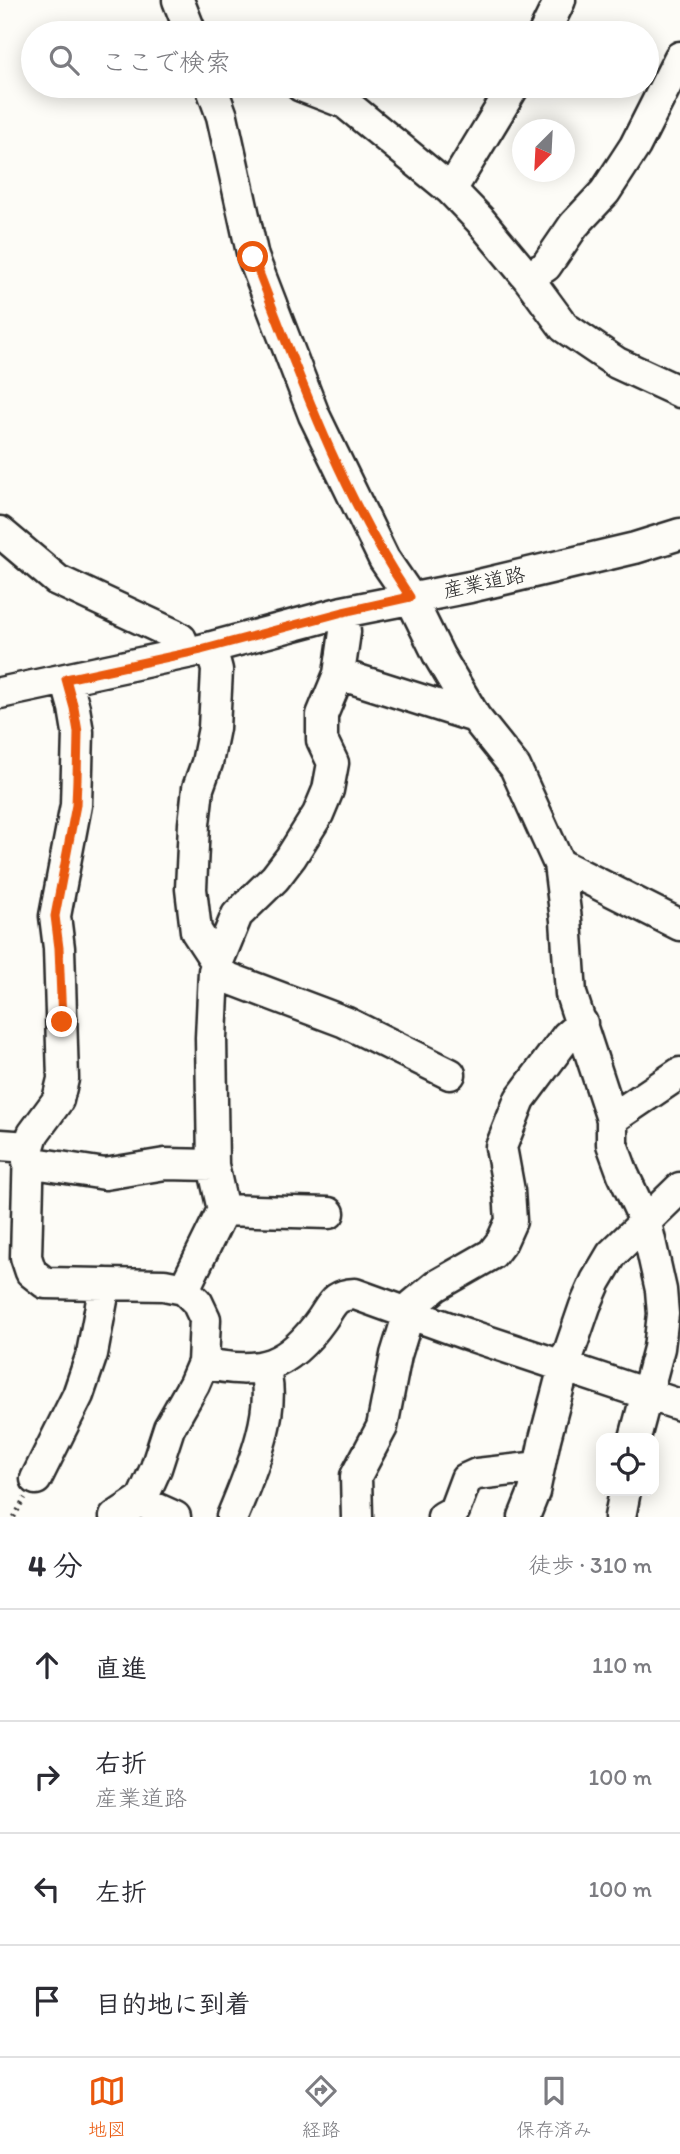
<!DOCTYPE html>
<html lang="ja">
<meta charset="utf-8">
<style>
:root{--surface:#fff;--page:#f7f7f7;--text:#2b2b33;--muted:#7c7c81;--line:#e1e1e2;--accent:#ea580c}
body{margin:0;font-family:Itim,"Klee One",sans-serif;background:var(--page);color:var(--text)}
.controls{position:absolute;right:21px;bottom:21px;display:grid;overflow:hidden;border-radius:14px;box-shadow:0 4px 18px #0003}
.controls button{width:63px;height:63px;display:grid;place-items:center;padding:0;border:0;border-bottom:2px solid var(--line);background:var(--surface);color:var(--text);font:35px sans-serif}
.compass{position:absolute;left:512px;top:119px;width:63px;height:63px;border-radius:50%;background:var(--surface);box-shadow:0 4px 18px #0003;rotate:204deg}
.stop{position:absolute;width:21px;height:21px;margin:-16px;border:5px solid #ea580c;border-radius:50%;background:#fff}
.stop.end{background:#ea580c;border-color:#fff;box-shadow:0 2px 7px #0008}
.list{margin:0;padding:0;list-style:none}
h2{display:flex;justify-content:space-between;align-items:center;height:91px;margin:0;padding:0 28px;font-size:30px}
h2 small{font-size:23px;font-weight:400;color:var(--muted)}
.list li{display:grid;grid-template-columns:46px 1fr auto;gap:21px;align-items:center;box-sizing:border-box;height:112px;padding:0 28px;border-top:2px solid var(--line)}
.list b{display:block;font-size:26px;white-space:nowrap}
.list p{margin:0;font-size:23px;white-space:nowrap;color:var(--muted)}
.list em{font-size:23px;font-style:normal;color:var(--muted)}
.icon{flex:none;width:38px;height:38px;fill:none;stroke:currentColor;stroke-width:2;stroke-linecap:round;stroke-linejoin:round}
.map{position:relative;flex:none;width:680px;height:1517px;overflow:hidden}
.search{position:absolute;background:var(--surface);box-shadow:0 4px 18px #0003;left:21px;right:21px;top:21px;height:77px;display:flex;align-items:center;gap:18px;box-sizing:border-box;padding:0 24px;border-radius:38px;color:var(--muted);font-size:26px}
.sheet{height:539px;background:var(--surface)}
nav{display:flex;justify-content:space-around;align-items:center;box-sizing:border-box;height:98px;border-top:2px solid var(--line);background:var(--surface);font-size:19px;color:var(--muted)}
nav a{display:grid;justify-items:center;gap:4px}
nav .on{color:var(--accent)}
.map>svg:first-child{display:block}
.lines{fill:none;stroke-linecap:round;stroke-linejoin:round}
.minor-casing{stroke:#2b2b2b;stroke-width:35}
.path{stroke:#2b2b2b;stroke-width:4.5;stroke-dasharray:2 5;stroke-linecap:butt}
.minor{stroke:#fdfcf7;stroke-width:30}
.route{stroke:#ea580c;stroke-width:9}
.labels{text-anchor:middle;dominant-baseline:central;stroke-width:5;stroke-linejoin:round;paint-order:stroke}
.street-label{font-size:21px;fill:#2b2b2b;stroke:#fdfcf7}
</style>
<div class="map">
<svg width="680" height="1517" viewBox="0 0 680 1517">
<rect width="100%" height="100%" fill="#fdfcf7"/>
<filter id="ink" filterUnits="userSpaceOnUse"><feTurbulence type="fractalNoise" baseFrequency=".0143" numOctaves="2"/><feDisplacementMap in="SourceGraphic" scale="14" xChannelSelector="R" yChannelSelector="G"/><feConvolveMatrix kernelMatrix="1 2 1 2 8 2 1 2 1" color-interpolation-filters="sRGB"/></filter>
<g filter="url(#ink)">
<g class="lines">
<defs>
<path id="minor" d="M178,0L191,33
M544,33L560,0
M211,86L222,116L253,257L314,415L384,559L410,597L439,656L475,717L515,767L559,864L680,925
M301,86L345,103L451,190L480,220L528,278L564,327L617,363L680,392
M451,190L514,86
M528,278L546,266L574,225L605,192L635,146L680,57
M0,532L57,580L173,634L181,639L186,653
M211,647L217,670L214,728L207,763L198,788L194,824L191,889L196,931L217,963
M339,674L475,717
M0,693L201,650L343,612L470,587L635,548L680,534
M559,864L566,920L571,994L612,1119V1144L623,1174L646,1223L661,1290L663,1314L659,1348L635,1438
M214,976H223L345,1022L450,1074
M612,1119L680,1073
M0,1145L29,1147L26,1257L31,1272L45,1283L164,1285L184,1289L197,1302L205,1319L203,1363L194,1384L169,1428L156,1468L142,1499L144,1503L175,1517
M29,1147L33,1134L58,1100L63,1079L59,948L55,916L76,805L78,732L74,708L66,679
M28,1162L105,1174L165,1164L213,1165
M223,1210L329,1213
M184,1289L223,1210L213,1165L211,1038L214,971L237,915L275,878L291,857L318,814L328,790L333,763L322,740V715L339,674L345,632L343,612
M203,1363C260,1376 288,1367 322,1319C333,1303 334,1295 355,1294L466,1334L680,1405
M36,1479L78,1395L92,1354L105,1284
M115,1517L142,1499
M232,1517C248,1478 280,1408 263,1367
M357,1517L356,1476L382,1427L396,1355L409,1313L413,1305L436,1286L492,1254L502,1241L511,1221L509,1191L501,1147L520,1099L567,1036L582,1023
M443,1517L454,1511L466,1479L477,1474L539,1467
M524,1517L534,1492L545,1439L564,1367L585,1306L596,1281L612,1254L680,1188
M620,1517L625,1491"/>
</defs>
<use href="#minor" class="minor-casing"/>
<path class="path" d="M14,1517L25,1498"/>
<use href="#minor" class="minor"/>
</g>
</g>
<g class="lines" filter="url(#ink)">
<path class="route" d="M62,1022L59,948L55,916L76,805L77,779L78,732L74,708L66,679L201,650L343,612L410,597C341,494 298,373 253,257"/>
</g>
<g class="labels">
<g class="street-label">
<text transform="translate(484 582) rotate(-12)">産業道路</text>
</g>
</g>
</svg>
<div class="controls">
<button><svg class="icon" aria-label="locate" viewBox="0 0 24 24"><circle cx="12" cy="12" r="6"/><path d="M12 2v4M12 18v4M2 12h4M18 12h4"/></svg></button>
</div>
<svg class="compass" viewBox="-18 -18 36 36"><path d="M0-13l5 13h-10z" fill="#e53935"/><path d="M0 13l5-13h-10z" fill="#7c7c81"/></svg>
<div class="stop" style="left:253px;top:257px"></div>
<div class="stop end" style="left:62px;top:1022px"></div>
<div class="search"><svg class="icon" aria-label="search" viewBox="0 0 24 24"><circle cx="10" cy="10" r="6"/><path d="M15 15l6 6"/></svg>ここで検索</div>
</div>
<section class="sheet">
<h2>4 分<small>徒歩 · 310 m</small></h2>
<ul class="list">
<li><svg class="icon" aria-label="ahead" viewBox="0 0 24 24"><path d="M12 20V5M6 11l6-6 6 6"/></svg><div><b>直進</b></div><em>110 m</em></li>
<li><svg class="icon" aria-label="right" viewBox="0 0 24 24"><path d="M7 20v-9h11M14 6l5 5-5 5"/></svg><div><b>右折</b><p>産業道路</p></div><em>100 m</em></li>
<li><svg class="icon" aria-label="left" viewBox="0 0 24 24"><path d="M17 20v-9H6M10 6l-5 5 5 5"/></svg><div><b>左折</b></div><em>100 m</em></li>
<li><svg class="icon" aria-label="arrive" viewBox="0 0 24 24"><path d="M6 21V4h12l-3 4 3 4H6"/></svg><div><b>目的地に到着</b></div></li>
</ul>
</section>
<nav>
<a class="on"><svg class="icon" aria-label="map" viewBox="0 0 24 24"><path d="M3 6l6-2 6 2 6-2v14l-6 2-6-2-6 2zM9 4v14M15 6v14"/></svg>地図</a>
<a><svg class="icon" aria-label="directions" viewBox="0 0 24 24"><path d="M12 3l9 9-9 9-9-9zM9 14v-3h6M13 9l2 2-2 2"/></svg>経路</a>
<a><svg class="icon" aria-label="saved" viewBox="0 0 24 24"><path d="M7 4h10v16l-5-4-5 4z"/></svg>保存済み</a>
</nav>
